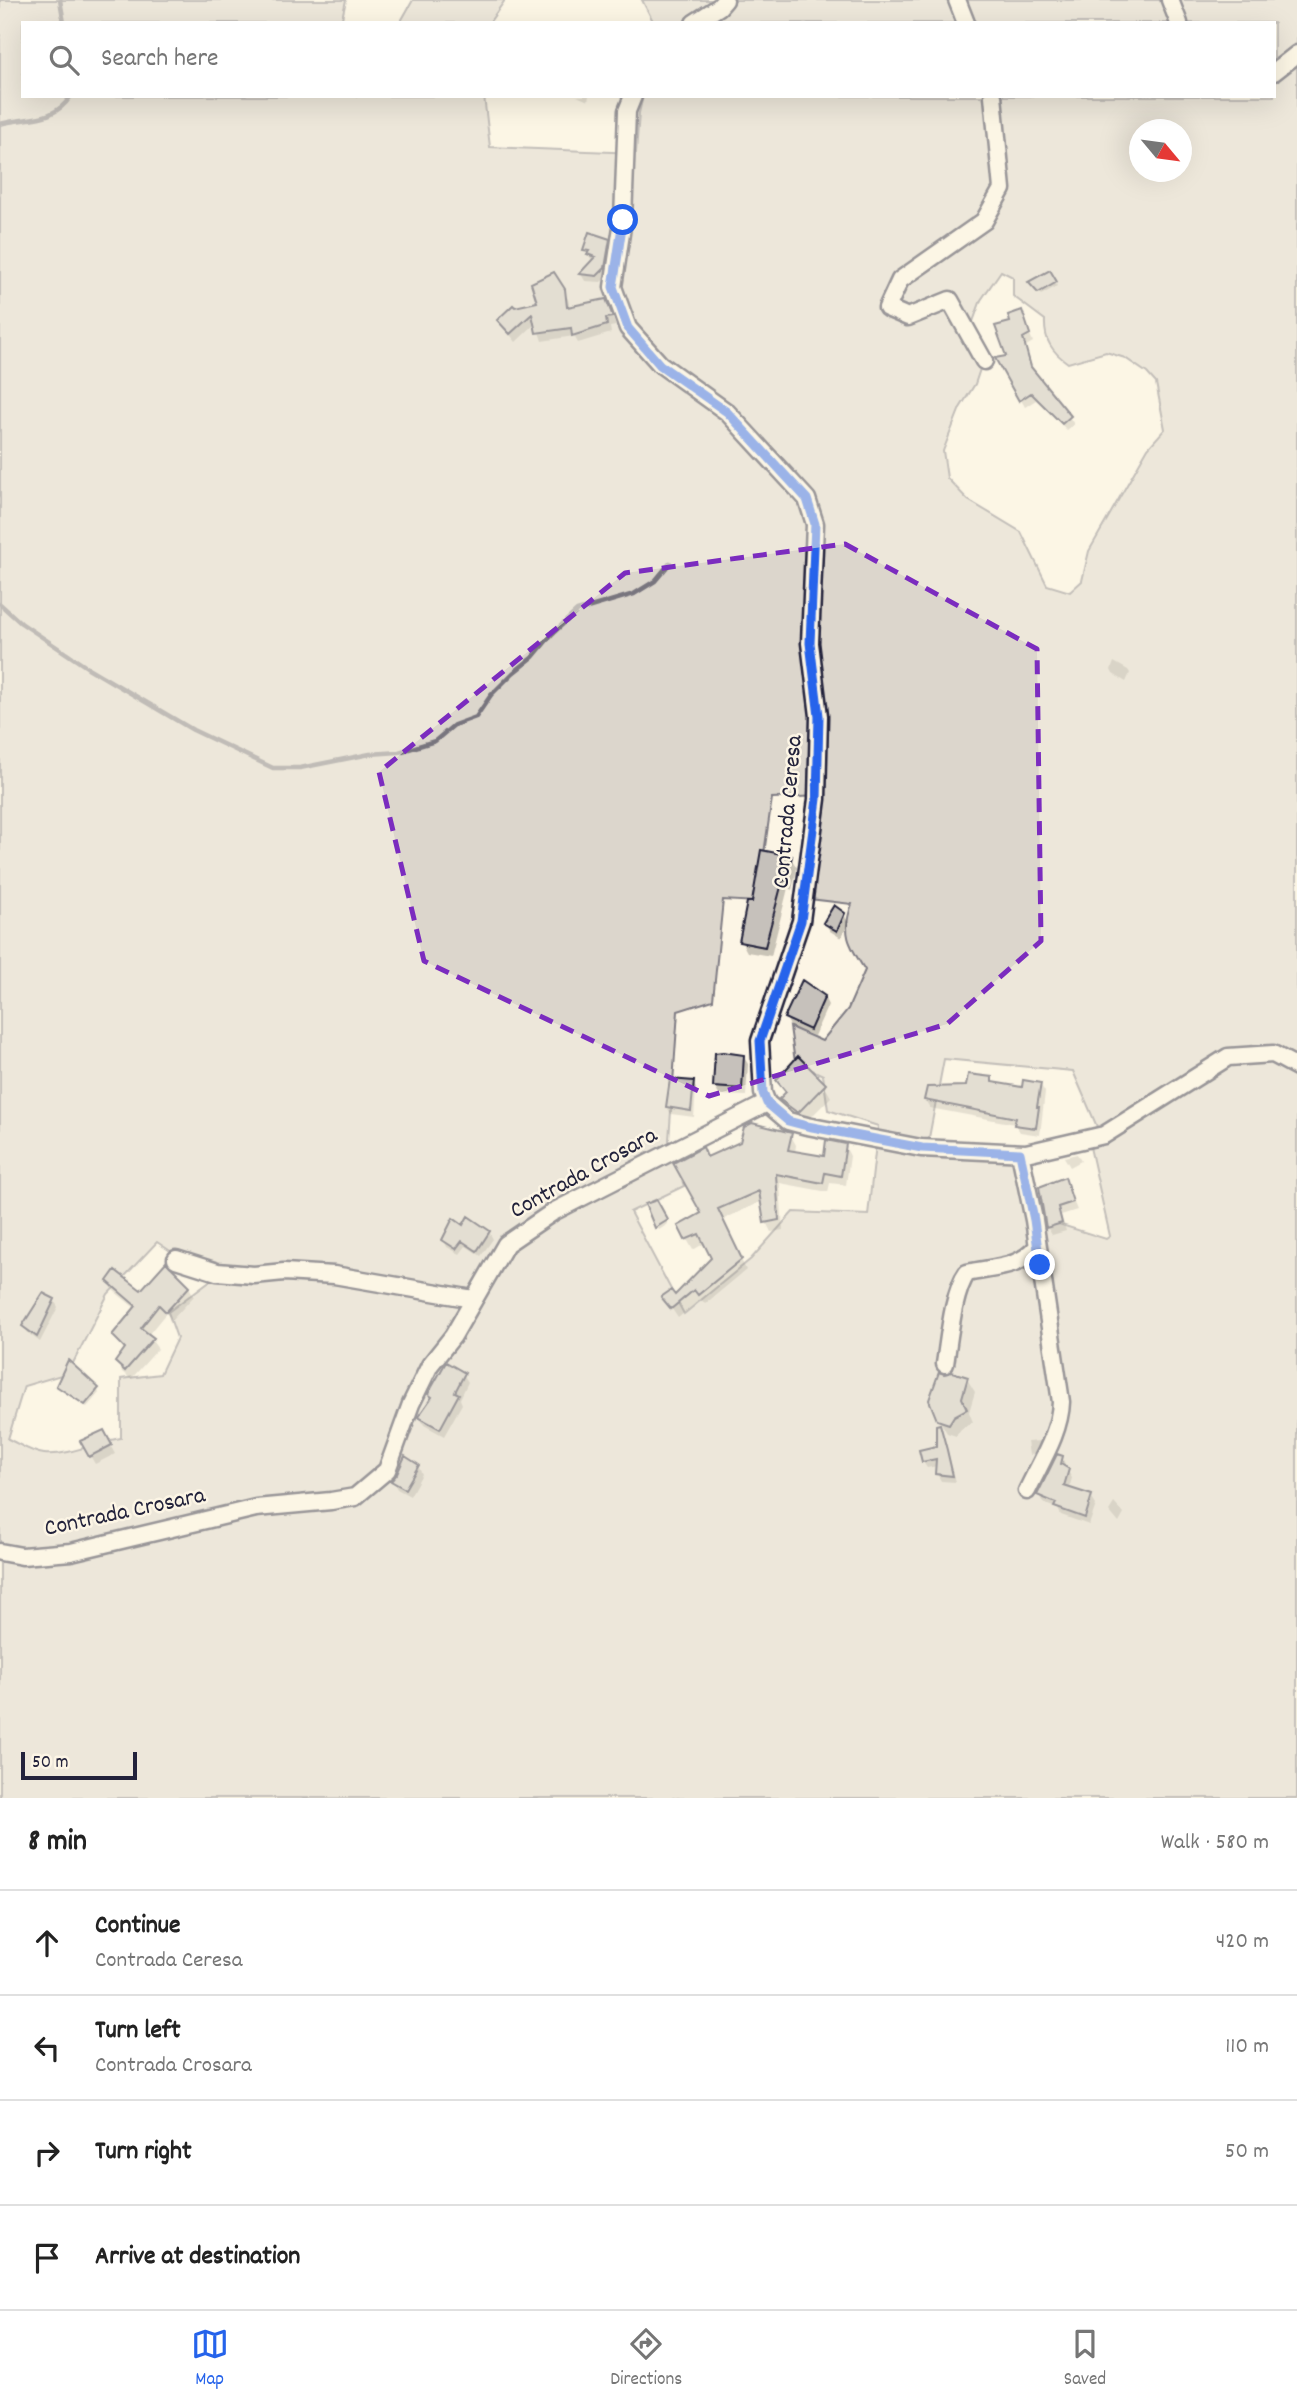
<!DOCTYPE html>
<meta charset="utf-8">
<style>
:root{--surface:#fff;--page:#f2f2f2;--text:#222;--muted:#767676;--line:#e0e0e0;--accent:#2563eb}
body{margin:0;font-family:Dekko,sans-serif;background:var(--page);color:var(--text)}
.compass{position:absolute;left:1129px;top:119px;width:63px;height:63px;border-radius:50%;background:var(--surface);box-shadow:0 7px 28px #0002;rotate:119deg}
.scale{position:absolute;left:21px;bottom:18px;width:116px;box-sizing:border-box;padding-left:7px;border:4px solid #22223b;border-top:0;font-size:19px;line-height:24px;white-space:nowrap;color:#22223b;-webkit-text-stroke:5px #fcf5e5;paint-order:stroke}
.stop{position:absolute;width:21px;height:21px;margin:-16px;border:5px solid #2563eb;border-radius:50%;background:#fff}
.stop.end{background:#2563eb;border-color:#fff;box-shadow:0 2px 7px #0008}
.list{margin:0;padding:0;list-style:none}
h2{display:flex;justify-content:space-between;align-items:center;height:91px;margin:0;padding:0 28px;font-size:30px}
h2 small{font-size:23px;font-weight:400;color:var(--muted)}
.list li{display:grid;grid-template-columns:46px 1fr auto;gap:21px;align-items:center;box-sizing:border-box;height:105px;padding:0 28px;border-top:2px solid var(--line)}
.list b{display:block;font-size:26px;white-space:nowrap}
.list p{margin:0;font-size:23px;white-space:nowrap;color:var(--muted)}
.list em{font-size:23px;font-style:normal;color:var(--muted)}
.icon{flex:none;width:38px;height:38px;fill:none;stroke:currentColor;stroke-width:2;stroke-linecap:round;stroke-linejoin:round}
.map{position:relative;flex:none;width:1297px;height:1798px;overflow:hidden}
.search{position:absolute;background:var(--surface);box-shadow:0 7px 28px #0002;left:21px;right:21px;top:21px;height:77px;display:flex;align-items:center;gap:18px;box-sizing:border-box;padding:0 24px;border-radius:0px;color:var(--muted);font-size:26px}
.sheet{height:511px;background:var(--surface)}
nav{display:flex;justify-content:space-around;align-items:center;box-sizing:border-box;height:98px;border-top:2px solid var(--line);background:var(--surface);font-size:19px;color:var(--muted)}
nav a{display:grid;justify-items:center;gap:4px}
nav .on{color:var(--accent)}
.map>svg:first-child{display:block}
.green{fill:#dcd6cc;stroke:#7f7c84;stroke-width:2;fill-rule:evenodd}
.shadow{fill:#0003}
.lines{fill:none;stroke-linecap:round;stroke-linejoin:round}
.stream{stroke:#78757e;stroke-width:4.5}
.building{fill:#c6c1bb;stroke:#22223b;stroke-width:2}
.minor-casing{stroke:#22223b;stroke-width:21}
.minor{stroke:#fcf5e5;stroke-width:16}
.route{stroke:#2563eb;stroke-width:9}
.marked{fill:none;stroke:#7b2cbf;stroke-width:5;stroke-dasharray:14 9;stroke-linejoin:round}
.labels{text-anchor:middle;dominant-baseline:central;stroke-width:5;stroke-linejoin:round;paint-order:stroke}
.street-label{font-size:24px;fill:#22223b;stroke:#fcf5e5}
</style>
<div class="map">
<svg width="1297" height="1798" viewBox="0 0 1297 1798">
<rect width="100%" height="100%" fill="#fcf5e5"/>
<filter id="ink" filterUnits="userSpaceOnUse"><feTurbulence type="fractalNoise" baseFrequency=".0143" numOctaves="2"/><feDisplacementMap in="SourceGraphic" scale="14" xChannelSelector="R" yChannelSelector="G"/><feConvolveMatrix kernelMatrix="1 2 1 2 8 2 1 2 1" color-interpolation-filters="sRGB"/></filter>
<g filter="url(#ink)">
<path class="green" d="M0,0H346L341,23H23V96H484L490,147L636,153L639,113L643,96H1274V23H654L642,0H1297V1798H0ZM1140,130H1182V172H1140ZM1001,271L1013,277V296L1045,320C1044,340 1052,352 1068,363L1106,352L1125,358L1147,373L1156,383L1165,429L1148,448L1089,551L1082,581L1070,592L1047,585L1021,532L968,500L947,478L943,451L960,408L975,384L982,363L971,327L981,300ZM822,796L810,899L852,904C841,933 849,945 865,970L848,1009L822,1041L790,1027L795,1062L823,1075L828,1110L878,1126L868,1215L793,1212L751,1259L684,1314L630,1212L684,1186L669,1140L678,1011L713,1000L723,900L757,902L772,798ZM944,1059L1073,1071L1104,1143L1090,1147L1110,1236L1106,1239L1033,1216L1021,1162L928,1143ZM157,1242L212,1279L168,1312L177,1338L160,1374L121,1379V1438C96,1442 70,1456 44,1454C32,1453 19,1444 8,1439L24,1386L68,1373L108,1294Z
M413,0H505L489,23H400Z"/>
<path class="shadow" d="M577,96H589L588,101Z
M608,240L613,248L608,275L601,282L585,281L581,274L593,262L585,249Z
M1050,272L1057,286L1041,295L1032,285Z
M553,274L568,299L570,309L605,301L616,326L610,327L611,333L578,343L574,336L542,341L536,323L516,342L499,321L539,304Z
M1021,312L1033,342L1026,346L1034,373L1069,417L1074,424L1067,430L1036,400L1025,407L998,359L1009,358L1013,323Z
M1114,662L1128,670L1130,673L1126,682L1113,674L1111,670Z
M791,858L797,868L792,890L788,888L771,956L747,952L741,941L753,904Z
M844,915L849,923L841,938L830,931L825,923Z
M824,997L828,1005L814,1036L790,1026L786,1018Z
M743,1056L748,1064L746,1096L719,1095L714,1086Z
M991,1078L995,1084L1023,1088L1040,1084L1045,1092L1040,1135L1020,1132L1015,1124L930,1108L925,1100L968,1088Z
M778,1080L824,1085L831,1097L805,1123L788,1111L781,1100L787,1094Z
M693,1082L696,1089L694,1117L671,1114L667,1107Z
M790,1134L796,1145L795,1153L825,1158L845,1146L850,1156L846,1185L830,1183L828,1192L780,1183L783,1230L771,1232L766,1222L762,1201L722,1220L746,1270L705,1304L701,1299L678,1318L664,1297H675L713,1258L705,1243L693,1250L680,1227L703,1214L707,1158Z
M1077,1154L1081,1161L1070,1167L1064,1157Z
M1064,1179L1077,1210L1061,1215L1066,1231L1052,1235L1047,1227Z
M656,1202L668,1224L659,1230L647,1205Z
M463,1227L489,1232L493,1239L481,1256L466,1246L460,1254L447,1247L444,1240Z
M109,1281L141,1292L189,1287L194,1296L172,1320L166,1313L148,1335L158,1349L131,1379L122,1372L117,1362L125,1351L114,1335L136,1309L114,1291Z
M54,1300L58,1307L40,1342L28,1333L24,1326Z
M463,1374L468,1382L460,1399L462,1404L444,1436L424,1425L420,1417L433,1399L430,1394Z
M967,1379L975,1392L969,1412L973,1422L961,1429L956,1436L947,1433L939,1419Z
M58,1386L97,1389L99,1393L87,1407Z
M939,1426L943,1433L956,1482L941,1481L937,1474V1466L927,1468L923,1462L938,1447Z
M103,1432L115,1454L95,1464L82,1442Z
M1040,1441L1042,1444L1037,1454L1029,1455L1027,1442Z
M1062,1457L1066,1466V1469L1072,1478L1069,1489L1091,1497L1096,1505L1089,1525L1061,1515L1058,1509L1043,1503L1039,1495Z
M418,1466L422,1474L410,1496L397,1489L393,1481Z
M1114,1503L1124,1514L1119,1523L1109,1511Z"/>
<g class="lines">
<path class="stream" d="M60,0L64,23
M0,124C28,116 52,124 71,96
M0,604L21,623L88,668L193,730L273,768H300L370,754L399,752L435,741L454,725L476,717L491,695L513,673L533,657L552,634L577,611L634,594L655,581L670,563"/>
</g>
<path class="building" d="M589,232L610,239L605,268L597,276L579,274L595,257L587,254L589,251L583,250Z
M1050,270L1057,282L1038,293L1028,282Z
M554,272L565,289L567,307L606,299L613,317L606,318L607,325L572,336L571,328L536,333L532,314L510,334L497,320L513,305L515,307L537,302L531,283Z
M1022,310L1030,334L1023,338L1031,367L1071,416L1062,424L1031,393L1019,401L995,358L1006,356L995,326L1010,322L1008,315Z
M761,850L792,856L786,881L783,879L765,947L739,942L747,902H752Z
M834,905L845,913L837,931L823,923Z
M802,980L825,996L810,1030L784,1018Z
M723,1052L744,1055L742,1089L713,1087L715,1053Z
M798,1056L826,1084L798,1113L779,1099L786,1092L776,1080Z
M968,1074L992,1077V1082L1022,1087L1023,1080L1041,1083L1037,1107H1039L1036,1128L1014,1125L1016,1118L924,1100L927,1087L966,1086Z
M670,1079L694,1081L691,1111L666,1107Z
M752,1123L792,1133L788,1150L824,1156L826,1140L846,1144L841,1176L825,1173L823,1183L776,1174L779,1220L764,1223L759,1191L718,1209L742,1259L698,1295L694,1290L671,1309L661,1297L671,1290L675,1295L711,1258L699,1234L685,1240L678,1226L701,1213L673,1163L703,1147L707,1157L740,1142L744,1127Z
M1065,1177L1073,1202L1058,1207L1062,1223L1046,1228L1039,1187Z
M657,1200L668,1220L655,1228L645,1204Z
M468,1216L490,1231L477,1251L462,1241L456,1249L442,1240L453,1218L463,1225Z
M166,1262L190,1286L166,1312L159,1305L141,1328L154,1338L125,1371L115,1362L125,1348L112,1335L136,1306L107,1281L115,1270L141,1290Z
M43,1293L55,1299L37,1337L22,1326Z
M68,1360L99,1388L85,1405L56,1386Z
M446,1362L465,1373L455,1392L459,1394L440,1429L418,1417L432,1397L428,1394Z
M939,1372L944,1374L952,1372L968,1377L962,1398L967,1409L954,1416L949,1424L937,1420L929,1400Z
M940,1424L947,1450L953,1476L935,1474L936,1459L922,1462L919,1450L936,1446V1425Z
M104,1430L112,1445L89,1457L80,1441Z
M1057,1454L1063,1456L1061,1464L1069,1469L1064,1486L1092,1495L1085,1518L1054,1507L1056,1503L1037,1495Z
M405,1456L419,1465L405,1489L391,1481L397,1474Z"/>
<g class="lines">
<defs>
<path id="minor" d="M957,0L966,23
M1170,0L1179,23
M694,23L719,7L725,0
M1274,72L1297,54
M633,96L627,111L623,220L613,287L628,328L660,364L727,412L807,499L815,524L810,643L819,716L817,799L801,921L760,1041L763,1093L767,1103L788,1121L807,1126L921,1148L1026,1153L1104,1135L1228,1057L1273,1054L1297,1067
M984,361L950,300L908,317L887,308L900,280L984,221L1002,189L993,96
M1020,1153L1034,1220L1061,1402C1060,1433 1040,1463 1027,1491
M176,1259L217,1272L254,1275L284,1272L334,1275L473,1299
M945,1364C949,1339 953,1292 967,1273C993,1267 1019,1269 1037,1247
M0,1552L22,1556L71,1552L256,1508L331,1501L355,1497L387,1470L411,1404L430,1365L453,1336L506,1244L553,1212L767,1103"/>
</defs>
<use href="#minor" class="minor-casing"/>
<use href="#minor" class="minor"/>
</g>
</g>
<g class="lines" filter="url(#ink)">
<path class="route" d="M623,220L613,287L628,328L660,365L727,412L807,499L815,524L810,643L819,716L817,799L801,921L760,1041L763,1093L767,1103L788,1121L807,1126L922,1148L1020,1153L1034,1220L1040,1265"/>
</g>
<path d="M0 0H1297V1798H0ZM845,544L1037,649L1041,941L947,1024L709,1096L424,961L379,772L625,573Z" fill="#fcf5e5" fill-opacity=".55" fill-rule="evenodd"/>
<path class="marked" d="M845,544L1037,649L1041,941L947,1024L709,1096L424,961L379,772L625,573Z"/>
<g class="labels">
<g class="street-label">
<text transform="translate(789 812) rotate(-85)">Contrada Ceresa</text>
<text transform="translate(584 1174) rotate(-29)">Contrada Crosara</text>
<text transform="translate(125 1513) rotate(-12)">Contrada Crosara</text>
</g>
</g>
</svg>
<svg class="compass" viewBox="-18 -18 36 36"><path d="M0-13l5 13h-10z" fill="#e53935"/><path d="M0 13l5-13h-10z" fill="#767676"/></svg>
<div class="scale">50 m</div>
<div class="stop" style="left:623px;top:220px"></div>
<div class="stop end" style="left:1040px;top:1265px"></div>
<div class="search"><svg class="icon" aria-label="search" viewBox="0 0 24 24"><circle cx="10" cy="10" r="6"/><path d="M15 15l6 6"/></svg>Search here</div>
</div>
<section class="sheet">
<h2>8 min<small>Walk · 580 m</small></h2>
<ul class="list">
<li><svg class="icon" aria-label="ahead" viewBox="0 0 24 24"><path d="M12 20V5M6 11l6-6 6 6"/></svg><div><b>Continue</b><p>Contrada Ceresa</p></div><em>420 m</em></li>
<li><svg class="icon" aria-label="left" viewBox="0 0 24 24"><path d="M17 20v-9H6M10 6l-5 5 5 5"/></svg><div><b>Turn left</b><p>Contrada Crosara</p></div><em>110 m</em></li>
<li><svg class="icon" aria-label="right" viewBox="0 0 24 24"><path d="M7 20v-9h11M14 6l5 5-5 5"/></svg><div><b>Turn right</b></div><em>50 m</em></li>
<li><svg class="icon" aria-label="arrive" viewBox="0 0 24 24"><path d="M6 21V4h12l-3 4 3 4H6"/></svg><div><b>Arrive at destination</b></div></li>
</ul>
</section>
<nav>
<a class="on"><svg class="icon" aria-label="map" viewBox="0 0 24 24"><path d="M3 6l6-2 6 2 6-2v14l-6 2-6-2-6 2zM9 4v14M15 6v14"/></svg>Map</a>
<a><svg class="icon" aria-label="directions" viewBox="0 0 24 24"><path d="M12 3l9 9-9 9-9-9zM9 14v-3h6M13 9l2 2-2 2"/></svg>Directions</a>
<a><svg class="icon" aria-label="saved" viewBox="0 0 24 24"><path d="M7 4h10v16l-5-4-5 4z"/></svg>Saved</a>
</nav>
